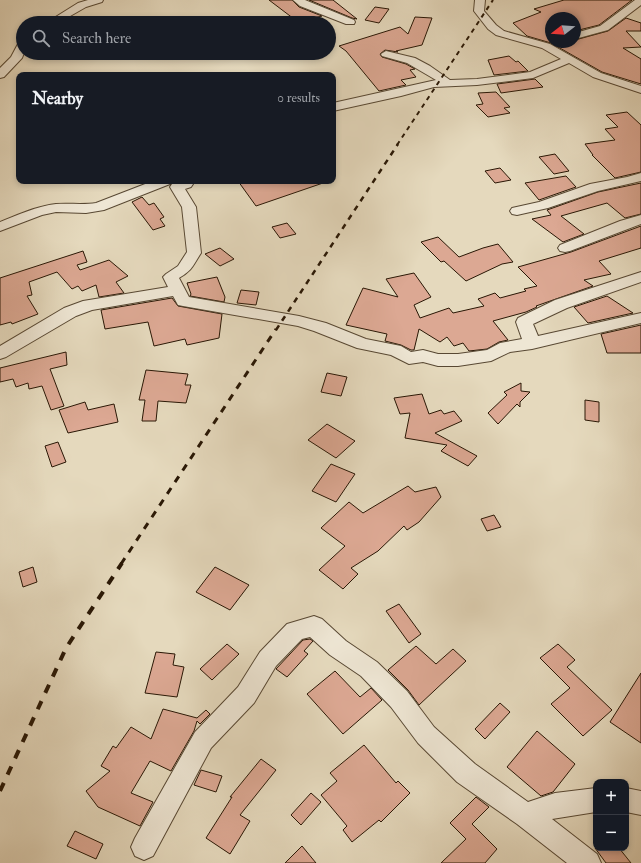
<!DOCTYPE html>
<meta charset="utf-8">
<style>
:root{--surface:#171b24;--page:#20242c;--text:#f1f3f6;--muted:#9ea1a6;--line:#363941}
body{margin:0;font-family:"IM FELL Double Pica",serif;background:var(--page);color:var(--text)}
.controls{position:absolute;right:12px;bottom:12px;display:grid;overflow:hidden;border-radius:8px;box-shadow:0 2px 6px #0003}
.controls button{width:36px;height:36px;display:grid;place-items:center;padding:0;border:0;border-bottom:1px solid var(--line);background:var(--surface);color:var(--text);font:20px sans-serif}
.compass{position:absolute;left:545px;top:12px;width:36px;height:36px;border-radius:50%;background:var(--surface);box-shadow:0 2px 6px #0003;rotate:253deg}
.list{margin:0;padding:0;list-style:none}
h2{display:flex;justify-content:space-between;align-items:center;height:52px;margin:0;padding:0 16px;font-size:17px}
h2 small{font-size:13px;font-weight:400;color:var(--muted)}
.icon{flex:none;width:22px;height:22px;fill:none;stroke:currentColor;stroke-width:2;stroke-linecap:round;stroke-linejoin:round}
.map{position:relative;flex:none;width:641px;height:863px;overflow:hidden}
.search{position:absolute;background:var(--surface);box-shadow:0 2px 6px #0003;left:16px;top:16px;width:320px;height:44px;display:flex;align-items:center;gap:10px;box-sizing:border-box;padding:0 14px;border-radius:22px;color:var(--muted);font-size:15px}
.panel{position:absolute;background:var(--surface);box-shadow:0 2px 6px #0003;left:16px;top:72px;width:320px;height:112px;border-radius:8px}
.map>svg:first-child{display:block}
.building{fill:#dca893;stroke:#291705}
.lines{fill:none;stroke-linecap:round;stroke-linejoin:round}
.minor-casing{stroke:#584833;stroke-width:2}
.minor{fill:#eee6d4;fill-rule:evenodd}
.rail-far3{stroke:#291705;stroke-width:2;stroke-dasharray:4.5 4.5;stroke-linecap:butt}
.rail-far2{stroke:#291705;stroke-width:2.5;stroke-dasharray:5.5 5.5;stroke-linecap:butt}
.rail-far1{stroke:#291705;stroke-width:3;stroke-dasharray:7 7;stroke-linecap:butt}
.rail{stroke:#291705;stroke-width:4;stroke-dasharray:9 9;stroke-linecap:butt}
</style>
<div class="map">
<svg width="641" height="863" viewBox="0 0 641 863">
<rect width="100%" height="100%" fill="#e5d9bd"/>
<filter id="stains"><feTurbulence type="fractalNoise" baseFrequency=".005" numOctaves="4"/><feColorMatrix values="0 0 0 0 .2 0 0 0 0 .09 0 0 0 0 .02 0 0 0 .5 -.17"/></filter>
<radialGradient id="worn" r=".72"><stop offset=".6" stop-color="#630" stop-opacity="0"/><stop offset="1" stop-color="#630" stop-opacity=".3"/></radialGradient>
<path class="building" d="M269,0H292L299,7L322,16L298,22Z
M309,0H333L357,19L352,18Z
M564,0H632L599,25L575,31V18H551V42H575V40L608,31L626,18L641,23V31H626L641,47L623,48L641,59V84L602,72L551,43L527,36L513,23L541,12L534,9Z
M375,7L389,9L379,23L365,20Z
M415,17L432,18L422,45L396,51L398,52L385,50L380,54L382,57L406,64L415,69L410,70L416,77L401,80L406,85L379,91L346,51L339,46L400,27L408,34Z
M509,56L516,62L518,61L528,71L494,75L488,60Z
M535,79L543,87L501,93L497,84Z
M496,92L510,107L504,108L510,113L488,117L476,105L483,104L478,93Z
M627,112L641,125V172L615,178L592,155H593L585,144L615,140L605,129L618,127L606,115Z
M555,154L564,165L569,171L554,174L539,157Z
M500,168L511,180L495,183L485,171Z
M566,176L576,187L539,200L525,183Z
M238,181H323V183L256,206Z
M641,183V214L625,218L607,203L561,216L584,234L563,242L532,219L551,215L547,210L598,192Z
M142,197L149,205L154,203L164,217L160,219L165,226L153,230L132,202Z
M287,223L296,234L280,238L272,227Z
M641,226V248L599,261L611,274L584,280L593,286L536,306L537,307L526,312L493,321L508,340L499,342L487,349L469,351L463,343L454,346L447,337L440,342L419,329L414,350H411L401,345L385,341L387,334L346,325L363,288L398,297L386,279L414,273L431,297L414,305L420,318L449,308L453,313L484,306L478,299L495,293L500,298L526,291L524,289L537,286L518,267L571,252Z
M438,237L459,257L483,248L498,244L513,262L502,264L466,281L444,261L441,262L421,242Z
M220,248L234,259L220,266L205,254Z
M83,251L87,262L77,265L80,270L109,260L128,276L116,282L124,293L99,297L96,285L82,291L78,286L72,289L57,272L29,282L32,295L27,296L38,314L12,324L11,322L0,325V278Z
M217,277L225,297L224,302L190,296L191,294L187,283Z
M241,290L259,292L256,305L237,303Z
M607,296L633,313L588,323L574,307Z
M172,298L178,306L222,314L219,338L187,345L185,339L154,346L148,322L105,329L101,310Z
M641,325V353H607L601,334Z
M66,352L67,365L50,369L64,406L51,410L42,386L29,389L28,383L16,387L13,379L0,382V368Z
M146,370L188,374L185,385H191L186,403L158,401L156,421H142L145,400H139Z
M327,373L347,377L341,396L321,392Z
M521,383V391L530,392L520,402V407L517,404L498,424L488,413L507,395L504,392Z
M422,394L429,414L441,410L444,414L454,411L462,421L435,433L477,456L468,466L441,451L447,445L405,438L410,413L400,414L394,398Z
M585,400L599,402V422L585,420Z
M85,402L88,410L114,404L118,422L68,433L59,410Z
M327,424L355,441L336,458L308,440Z
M58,442L66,462L52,467L45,446Z
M331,464L355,474L336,502L312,491Z
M408,486L415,492L436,487L441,497L419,522L407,530L404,526L378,551L351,568L358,574L343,589L319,570L345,546L321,528L349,502L363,513Z
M494,515L501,527L487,531L481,519Z
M33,567L37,582L23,587L19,572Z
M215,567L249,585L230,610L196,592Z
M399,604L421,634L409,643L386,611Z
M310,639L313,641L304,651L308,654L287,677L276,669L303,640Z
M227,644L239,654L212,680L200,669Z
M558,644L575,660L567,667L612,710L583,736L551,704L570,688L540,658Z
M416,646L436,664L453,649L466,661L419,705L408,690L388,670Z
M156,652L175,654L173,665L184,667L177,697L145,693Z
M335,671L360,697L371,688L382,700L343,734L307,694Z
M641,673V743L610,722Z
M500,703L510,712L485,739L475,729Z
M163,709L197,718L206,710L210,714L200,724L197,721L194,731L171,771L150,761L131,793L153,802L140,826L98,807L86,791L110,771L101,766L113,746L116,748L131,727L151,739Z
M537,731L575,764L553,792L541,796L507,767Z
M364,745L396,783L398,781L410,793L381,822L379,820L352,842L343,830L347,826L321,795L337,781L330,773Z
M261,759L276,770L240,815L250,821L230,854L206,838L232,797H230Z
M201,770L222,776L216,792L194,785Z
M311,793L321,802L301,825L291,815Z
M476,797L489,807L472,824L497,849L485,863H441L466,839L450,823Z
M75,831L103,844L96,859L67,846Z
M302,846L316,863H285Z
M595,848H619L631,863H606Z"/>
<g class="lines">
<defs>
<path id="minor" d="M88,0H103L102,2L86,7L58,23H46L78,3Z
M293,0H305L354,20L355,22L354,24H346L300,6Z
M475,0H485L484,11L496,25L504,31L550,44L601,73L641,86V93L593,77L569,63L533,78L477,85L434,87L401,96L333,111V103L436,80L407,63L382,56L381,54L386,51L415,58L430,66L450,80L477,79L530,72L561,59L542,48L496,35L488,29L474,11Z
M635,0H641V5L608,30L575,39V33L600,26Z
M23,41L24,53L22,58L4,77L0,78V68L11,57L19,42Z
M641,173V181L598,191L548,208L517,215L512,214L510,211L512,208L539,202L590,184L627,177Z
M153,181H172L170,184L104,210L86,213L56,212L42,215L0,231V222C18,215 37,206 56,204C69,203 83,205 96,203Z
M181,181H195L191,187L185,189L196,207L201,253C193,265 193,270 179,278L189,297L299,316L326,323L366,339L401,346L411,352L423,350L438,354H458L487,350L500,343L522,339L516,322L518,318L555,300L641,272V282L567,308L533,324L538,336L641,313V323L532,349L510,352L491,361L458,366H438L423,362L409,364L391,355L357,348L314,331L298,326L183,306L178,305L173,296L92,310L76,316L6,357L0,359V346L64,308L83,301L168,287L163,277L166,274L178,266L187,252L182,207L170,187L172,184Z
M641,215V224L570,251L565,252L560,251L558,248L560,245L620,221Z
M314,616L322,619L346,641L377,662L407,691L434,727L475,764L528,802L555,793L596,788V812L552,819L597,854L601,863H567L517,824L457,782L418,743L391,707L361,676L330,655L310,637L302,639L276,666L254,703L211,748L153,856L144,860L135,856L131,847L135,838L195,732L238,687L260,652L287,624Z
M626,788L641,791V815L626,812Z"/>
</defs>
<use href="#minor" class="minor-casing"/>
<use href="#minor" class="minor"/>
<path class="rail-far3" d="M397,145L493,0"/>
<path class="rail-far2" d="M276,330L398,144"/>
<path class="rail-far1" d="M121,564L276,329"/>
<path class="rail" d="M0,791L66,648L122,563"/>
</g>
<rect width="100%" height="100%" filter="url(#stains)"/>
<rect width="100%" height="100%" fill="url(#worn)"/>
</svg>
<div class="controls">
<button>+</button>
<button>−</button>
</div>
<svg class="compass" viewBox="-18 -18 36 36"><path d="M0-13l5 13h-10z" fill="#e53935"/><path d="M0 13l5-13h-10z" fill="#9ea1a6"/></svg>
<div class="search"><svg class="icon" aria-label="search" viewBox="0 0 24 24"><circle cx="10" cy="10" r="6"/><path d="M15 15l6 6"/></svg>Search here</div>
<section class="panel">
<h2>Nearby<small>0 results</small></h2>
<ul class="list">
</ul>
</section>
</div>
